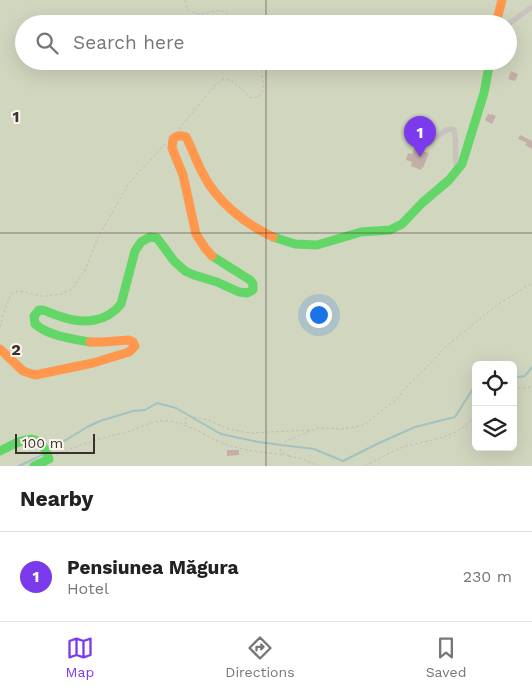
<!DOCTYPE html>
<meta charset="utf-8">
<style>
:root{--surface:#fff;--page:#f2f2f2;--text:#222;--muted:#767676;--line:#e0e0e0;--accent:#7c3aed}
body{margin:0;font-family:"Work Sans",sans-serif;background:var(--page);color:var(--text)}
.controls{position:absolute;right:15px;bottom:15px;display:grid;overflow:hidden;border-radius:8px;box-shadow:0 5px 20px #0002}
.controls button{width:45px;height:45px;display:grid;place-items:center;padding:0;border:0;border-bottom:1px solid var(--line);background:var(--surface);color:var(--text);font:25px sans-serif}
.scale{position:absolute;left:15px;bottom:12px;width:80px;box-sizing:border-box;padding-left:5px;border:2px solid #3b302b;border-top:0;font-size:14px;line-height:18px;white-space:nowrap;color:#3b302b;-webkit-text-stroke:4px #fbf5ee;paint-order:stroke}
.you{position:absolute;left:318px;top:314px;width:18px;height:18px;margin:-12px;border:4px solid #fff;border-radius:50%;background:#1a73e8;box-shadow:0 0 0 8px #1a73e833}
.badge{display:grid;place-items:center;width:32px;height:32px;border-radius:50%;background:var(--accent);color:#fff;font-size:16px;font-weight:700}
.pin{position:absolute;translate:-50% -41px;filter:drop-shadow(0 1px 2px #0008)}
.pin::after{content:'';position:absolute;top:26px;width:18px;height:15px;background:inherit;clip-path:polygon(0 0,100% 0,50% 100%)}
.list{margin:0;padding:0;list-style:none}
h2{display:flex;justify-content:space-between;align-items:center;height:65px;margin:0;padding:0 20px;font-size:21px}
h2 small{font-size:16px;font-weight:400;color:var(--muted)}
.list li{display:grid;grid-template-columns:32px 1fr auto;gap:15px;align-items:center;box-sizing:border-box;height:90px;padding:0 20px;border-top:1px solid var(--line)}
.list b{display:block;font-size:19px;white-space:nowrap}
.list p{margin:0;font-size:16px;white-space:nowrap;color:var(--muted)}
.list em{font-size:16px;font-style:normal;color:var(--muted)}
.icon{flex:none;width:28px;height:28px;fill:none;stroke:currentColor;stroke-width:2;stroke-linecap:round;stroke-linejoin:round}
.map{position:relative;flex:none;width:532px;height:466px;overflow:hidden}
.search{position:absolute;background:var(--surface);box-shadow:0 5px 20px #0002;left:15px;right:15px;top:15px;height:55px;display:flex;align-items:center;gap:12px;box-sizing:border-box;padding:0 18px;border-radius:28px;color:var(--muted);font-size:19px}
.sheet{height:155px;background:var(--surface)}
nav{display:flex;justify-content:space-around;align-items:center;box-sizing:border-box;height:70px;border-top:1px solid var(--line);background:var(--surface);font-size:14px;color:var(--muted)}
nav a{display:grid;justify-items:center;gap:2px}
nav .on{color:var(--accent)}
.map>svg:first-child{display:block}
.green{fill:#d1d6bf;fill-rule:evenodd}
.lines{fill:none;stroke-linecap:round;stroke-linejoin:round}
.stream{stroke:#a1c2c1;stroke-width:2}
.building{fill:#c3afa7}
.path{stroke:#c2bbb6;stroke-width:1;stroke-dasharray:2.5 2.5;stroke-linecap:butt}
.street{stroke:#c9c3be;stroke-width:5.5}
.fast{stroke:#63d668;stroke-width:9}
.slow{stroke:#ff974d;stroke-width:9}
.grid{fill:none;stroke:#3b302b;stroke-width:1;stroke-opacity:0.55}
.grid-label{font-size:16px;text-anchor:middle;font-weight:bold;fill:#3b302b;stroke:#fbf5ee;stroke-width:4;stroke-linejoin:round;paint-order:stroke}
</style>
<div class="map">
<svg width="532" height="466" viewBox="0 0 532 466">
<rect width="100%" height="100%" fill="#f0ebe5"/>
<path class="green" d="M0,0H532V466H0ZM24,24H508V61H24ZM476,365H513V447H476Z"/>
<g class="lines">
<path class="stream" d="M513,378L525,376L532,367
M49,450L89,426L100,421L133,411L145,410L157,403L176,408L221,434L258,442L314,449L343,461L379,443L415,427L455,417L476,384
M19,466L36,458L43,454"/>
</g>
<path class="building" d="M511,71L518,74L515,81L508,79Z
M488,114L491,115V114L496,116L492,124L485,120Z
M520,135L532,141V149L525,145L527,143L518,139Z
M415,146L424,149L423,151L429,153L423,168L422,167L421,170L411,166L412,162L406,160L408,153L412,154Z
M227,450H239V455L227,456Z"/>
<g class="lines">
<path class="path" d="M185,0L188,10L200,15C221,9 222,7 238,24
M179,129L215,85L224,79L232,81L251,98L260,96L264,88L260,61
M0,327L3,315L10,296L14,292L21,291L40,296H47L61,294L72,289L84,272L99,235L110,217L129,183L165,144
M513,388H523L532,387
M186,424L185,419L190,416L208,420L229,429L249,433L312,430
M56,455C74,447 95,440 114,435C118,434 122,434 125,433C140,428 153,419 169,421C190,424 203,435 222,443C243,451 264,452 285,455
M289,456L281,452L280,449L283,444L287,441L317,428L344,429L364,425L376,415L395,401L410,383L428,366L444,348L497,305L532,283
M289,456L303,459L318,466
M365,466C378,459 390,452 404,447C429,439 460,439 476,414"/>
<path class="street" d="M508,24L532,7
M427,144L446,130L452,129L454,130C458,143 453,158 458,170"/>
<path class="fast" d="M273,237L295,244L317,245L361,232L390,230L402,224L422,203L449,180L462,164L484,93L490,61
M90,342C72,339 49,336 35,324L34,316L39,310H43C49,312 55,315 62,317C83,324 106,323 121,304L135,251L141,242L150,237L157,238L174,261L185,271L194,275L217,282L239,292L247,293L253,290V284L250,280L212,256
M0,451C22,440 39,428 49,459L34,466"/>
<path class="slow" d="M496,24L502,0
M212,256L205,248L196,234L183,175L172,148L173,139C177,135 181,135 186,137C192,148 196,161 202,172C216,201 245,224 273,237
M0,349L23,371L35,375L93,363L129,352L135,346L133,342L129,340L103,342H90"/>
</g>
<path class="grid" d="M266,0V24M266,61V466M0,233H532"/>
<g class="grid-label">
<text x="16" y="122">1</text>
<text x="16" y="355">2</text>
</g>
</svg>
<div class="controls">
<button><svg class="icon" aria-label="locate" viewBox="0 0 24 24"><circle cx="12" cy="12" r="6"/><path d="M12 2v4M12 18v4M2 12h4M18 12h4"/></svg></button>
<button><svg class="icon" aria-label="layers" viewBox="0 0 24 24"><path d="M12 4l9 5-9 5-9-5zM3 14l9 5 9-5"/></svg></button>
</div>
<div class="scale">100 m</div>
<div class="you"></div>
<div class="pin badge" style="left:420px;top:157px">1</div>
<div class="search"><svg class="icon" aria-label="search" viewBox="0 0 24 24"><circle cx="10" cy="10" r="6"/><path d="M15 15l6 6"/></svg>Search here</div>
</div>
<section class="sheet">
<h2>Nearby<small></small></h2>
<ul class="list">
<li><span class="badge">1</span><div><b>Pensiunea Măgura</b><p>Hotel</p></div><em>230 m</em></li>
</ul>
</section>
<nav>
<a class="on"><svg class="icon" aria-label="map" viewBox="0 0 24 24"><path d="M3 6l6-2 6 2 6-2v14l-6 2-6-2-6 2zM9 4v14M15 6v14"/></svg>Map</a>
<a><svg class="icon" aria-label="directions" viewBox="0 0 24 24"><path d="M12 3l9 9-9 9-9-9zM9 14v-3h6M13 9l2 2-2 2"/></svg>Directions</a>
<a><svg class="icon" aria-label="saved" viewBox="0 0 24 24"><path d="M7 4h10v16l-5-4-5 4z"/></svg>Saved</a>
</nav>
